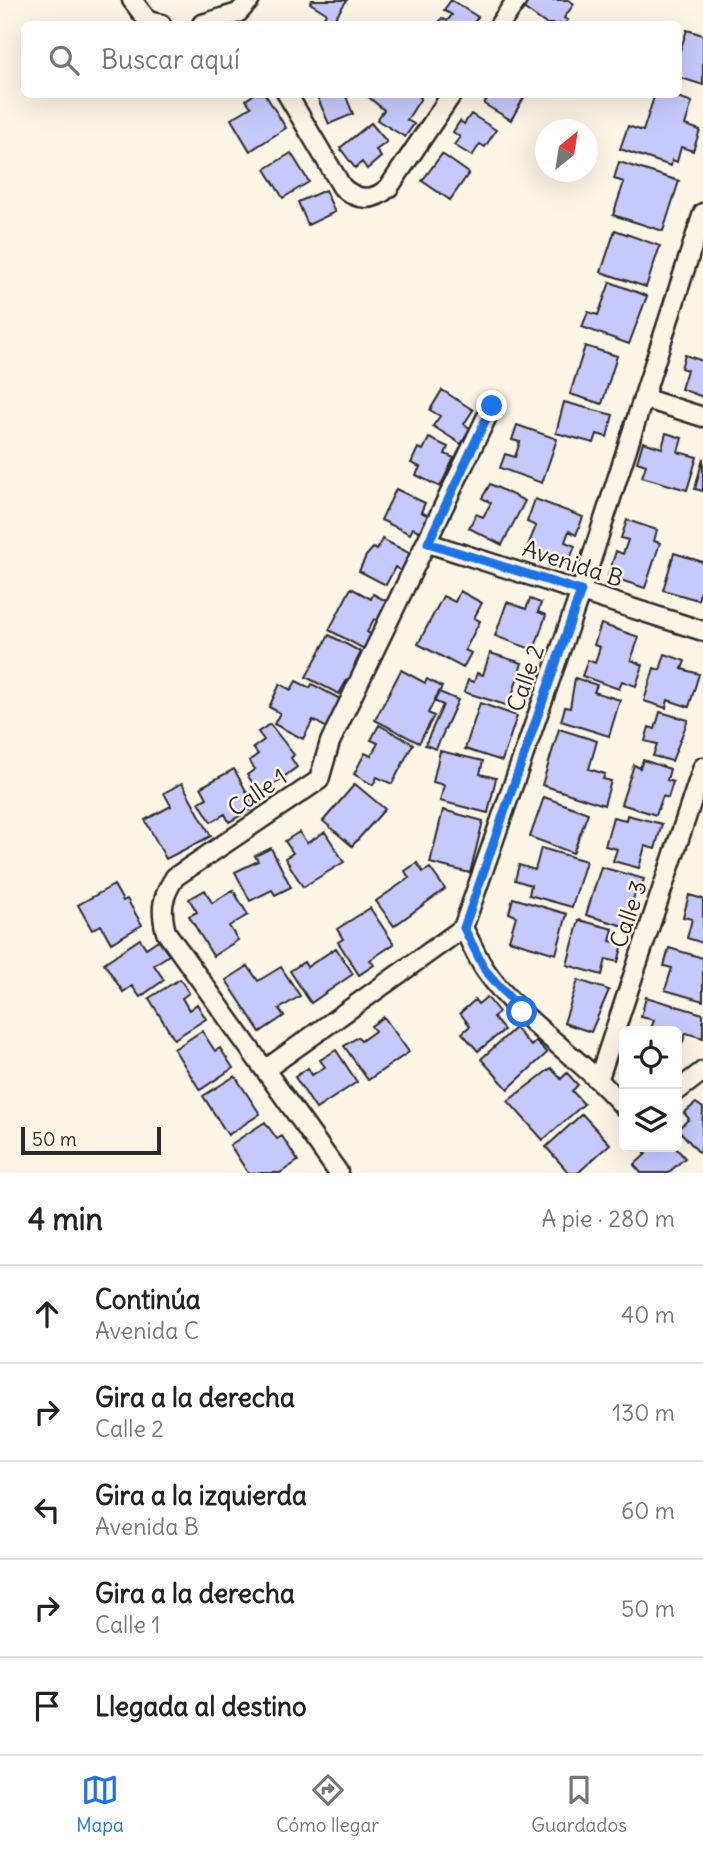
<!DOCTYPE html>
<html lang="es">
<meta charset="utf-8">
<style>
:root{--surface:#fff;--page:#f6f6f6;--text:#222;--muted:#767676;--line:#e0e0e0;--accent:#1a73e8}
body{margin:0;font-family:Delius,sans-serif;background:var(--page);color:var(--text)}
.controls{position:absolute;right:21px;bottom:21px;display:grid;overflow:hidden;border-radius:10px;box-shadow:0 7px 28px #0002}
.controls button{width:63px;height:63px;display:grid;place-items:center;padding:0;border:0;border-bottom:2px solid var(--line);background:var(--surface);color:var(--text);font:35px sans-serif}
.compass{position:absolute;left:535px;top:119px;width:63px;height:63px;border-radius:50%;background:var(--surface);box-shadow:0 7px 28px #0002;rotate:30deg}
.scale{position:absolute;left:21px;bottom:18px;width:140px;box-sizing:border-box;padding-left:7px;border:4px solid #2b2b2b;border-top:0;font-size:19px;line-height:24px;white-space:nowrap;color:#2b2b2b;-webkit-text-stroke:5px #fcf5e5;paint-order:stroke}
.stop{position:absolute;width:21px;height:21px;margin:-16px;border:5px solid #1a73e8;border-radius:50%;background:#fff}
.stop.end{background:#1a73e8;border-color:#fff;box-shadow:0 2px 7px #0008}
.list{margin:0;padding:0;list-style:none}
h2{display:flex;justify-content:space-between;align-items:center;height:91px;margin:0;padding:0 28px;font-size:30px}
h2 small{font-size:23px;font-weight:400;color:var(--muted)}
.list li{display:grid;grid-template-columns:46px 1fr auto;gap:21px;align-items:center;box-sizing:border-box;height:98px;padding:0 28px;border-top:2px solid var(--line)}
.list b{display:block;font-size:26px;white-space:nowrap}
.list p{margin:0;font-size:23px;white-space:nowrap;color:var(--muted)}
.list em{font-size:23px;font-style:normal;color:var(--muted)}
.icon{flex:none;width:38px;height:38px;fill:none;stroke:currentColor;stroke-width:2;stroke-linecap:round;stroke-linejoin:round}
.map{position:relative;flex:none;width:703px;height:1173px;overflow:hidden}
.search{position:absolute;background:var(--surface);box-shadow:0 7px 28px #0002;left:21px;right:21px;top:21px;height:77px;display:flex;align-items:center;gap:18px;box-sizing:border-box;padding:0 24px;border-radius:10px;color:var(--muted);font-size:26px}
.sheet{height:581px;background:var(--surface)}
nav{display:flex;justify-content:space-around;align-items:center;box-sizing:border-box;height:98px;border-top:2px solid var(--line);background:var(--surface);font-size:19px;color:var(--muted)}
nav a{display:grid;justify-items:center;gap:4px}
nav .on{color:var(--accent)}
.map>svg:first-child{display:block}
.building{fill:#c6c9fb;stroke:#2b2b2b;stroke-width:2}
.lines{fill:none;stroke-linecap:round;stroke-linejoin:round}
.street-casing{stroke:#2b2b2b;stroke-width:23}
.street{stroke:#fcf5e5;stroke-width:18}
.route{stroke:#1a73e8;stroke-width:9}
.labels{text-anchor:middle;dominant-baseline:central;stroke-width:5;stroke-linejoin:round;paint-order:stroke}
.street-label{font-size:23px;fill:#2b2b2b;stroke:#fcf5e5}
</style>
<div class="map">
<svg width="703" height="1173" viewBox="0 0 703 1173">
<rect width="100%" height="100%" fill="#fcf5e5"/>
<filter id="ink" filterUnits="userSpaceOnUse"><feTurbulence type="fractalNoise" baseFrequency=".0143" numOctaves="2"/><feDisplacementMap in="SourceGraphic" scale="14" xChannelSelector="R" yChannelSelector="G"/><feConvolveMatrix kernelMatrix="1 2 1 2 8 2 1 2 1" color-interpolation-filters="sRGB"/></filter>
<g filter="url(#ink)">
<path class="building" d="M312,0H347L331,24L322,20L326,13L310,3Z
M451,0L478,17L473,24H438L442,18L447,21L452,15L444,10Z
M527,0H569L574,4L564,18L568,20L564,24H546L522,7Z
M687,30L703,35V85L678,77V56Z
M254,94H265L286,128L250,151L231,119L251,107L246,100Z
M316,94H345L353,114L329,124Z
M365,94H416L421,98L407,120L414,124L405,137L377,120L384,110Z
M490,94H526L511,120L484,104Z
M655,94H669L692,102L685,125L700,130L693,151L681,147L677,162L672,160L671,166L620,149L628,126L643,131Z
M471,114L496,130L485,147L480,144L472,156L454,145L460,137L453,132L460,121L464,124Z
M371,123L387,142L376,150L381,157L367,169L362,162L355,168L340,148Z
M291,153L309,182L283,198L265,169Z
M442,154L469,173L450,200L422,181Z
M619,162L679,181L663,231L613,215L624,182L614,179Z
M325,190L335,212L308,225L298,202Z
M615,230L660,246L646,287L601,272Z
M610,282L647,296L629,344L582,327L588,312L598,315Z
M585,346L617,356L602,404L570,394Z
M685,355L703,361V397L681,389L687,370L681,368Z
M442,390L473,410L464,424L471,429L461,444L433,426L440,416L430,410Z
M564,402L613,415L607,437L597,434L594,443L556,433Z
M517,425L557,439L542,483L500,468L505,454L515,457L520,442L512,440Z
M666,433L682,438L678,452L697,457L687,490L642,477L646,465L637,462L643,442L662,448Z
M429,438L448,447L445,454L454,458L440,487L416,475L420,467L411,463L418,448L423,450Z
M703,458V491L695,489Z
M490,484L525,501L502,545L469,528L476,514L483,517L491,503L482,498Z
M396,489L425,503L421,512L433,518L425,534L413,528L410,534L381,520Z
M535,499L583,517L576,535L569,531L565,542L575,546L568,564L527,548L536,526L527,522Z
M627,520L657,530L654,541L660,543L645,588L608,576L616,551L623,554L628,540L621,538Z
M382,539L411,554L402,572L395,567L386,585L359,571L366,556L373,548L377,550Z
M674,553L703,562V583L698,600L663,590Z
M351,588L371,599L373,594L390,603L380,622L374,619L367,632L374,636L366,650L329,630Z
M460,591L482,603L474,618L480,621L465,650L471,653L463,668L418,644L443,596L455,602Z
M530,599L541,603L538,612L546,615L534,650L495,636L507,602L526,609Z
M601,624L639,637L631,660L643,665L636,686L622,681L619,689L582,676L588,660L595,663L600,647L594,645Z
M329,635L361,652L354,666L361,670L353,684L347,680L339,694L306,677Z
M490,653L522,663L509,706L464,692L468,680L474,682L477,673L483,675Z
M665,654L685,661L682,669L699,674L689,707L668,700L666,708L644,701L654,668L660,670Z
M401,670L425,683L427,679L442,687L428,713L434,716L419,743L375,720Z
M575,678L597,685L594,692L620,700L609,736L561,721L565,707L570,708Z
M296,681L310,688L312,684L342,700L327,728L313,720L303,739L274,724L280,713L269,707L280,684L291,690Z
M439,692L458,700L436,749L425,745L443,705L434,701Z
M480,703L517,716L502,761L465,749Z
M660,712L688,720L672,761L653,756L657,744L645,741L649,727L655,729Z
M270,724L294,755L291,758L297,767L261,794L247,775L255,769L249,761L258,754L253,748L264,740L258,732Z
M379,725L413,744L392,784L377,777L373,785L354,774L365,753L371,756L378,743L371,740Z
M559,729L597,741L589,769L605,774L603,779L611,781L604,805L542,785Z
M440,751L483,761L480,774L496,778L488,813L440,801L444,785L433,782Z
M643,760L670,769L667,780L673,782L668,798L663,796L656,815L621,804L634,765L640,768Z
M234,769L255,807L229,822L225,814L211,822L199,802L207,798L201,787Z
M182,783L211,836L166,859L145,820L171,806L164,793Z
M355,784L385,809L352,846L323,821Z
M544,797L588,813L573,853L530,837Z
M443,810L483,821L470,873L430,863Z
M627,815L662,824L655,849L645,846L639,868L613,861L617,849L605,846L613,817L626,820Z
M299,832L307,843L325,832L344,862L303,887L285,858L293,853L285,841Z
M271,848L291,887L275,895L272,890L250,901L235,872L258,861L255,856Z
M541,848L586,861L572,907L529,895L531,885L515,880L519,865L535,870Z
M417,863L423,872L430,868L445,889L394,926L376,901L409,878L405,871Z
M601,867L644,879L639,894L635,893L630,910L636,912L631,928L586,915Z
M114,885L123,901L127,899L142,925L111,943L101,925L92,930L78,905Z
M205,890L212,903L233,890L248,915L229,926L238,940L213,956L189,916L197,912L189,899Z
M689,895L703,899V943L687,938L692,919L683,917Z
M513,898L567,914L556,954L509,940L516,916L509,913Z
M370,908L394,944L370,960L374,965L359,975L338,942L343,939L337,929Z
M579,920L613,929L610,941L623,944L618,962L606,959L602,975L567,965Z
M140,939L146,948L158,940L169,955L154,965L164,980L140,997L132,986L123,992L104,963Z
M336,948L353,974L311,1003L290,971L304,962L307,967Z
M669,948L703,958V1001L665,990L672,968L664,966Z
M248,966L258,981L281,967L300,996L279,1009L284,1016L260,1032L226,980Z
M180,979L189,993L182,998L189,1010L197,1004L206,1019L174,1039L149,998Z
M578,980L609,990L591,1032L564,1023Z
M487,997L499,1012L493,1017L504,1030L478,1051L462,1033L470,1026L460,1013L475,1000L478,1004Z
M646,997L703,1014V1038L686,1033L677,1058V1031H650L654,1020L641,1017Z
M384,1017L409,1052L368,1080L344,1046L358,1037L361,1041L375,1031L371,1026Z
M515,1028L531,1046L536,1041L547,1053L508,1089L481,1059Z
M202,1031L215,1051L220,1048L233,1068L200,1090L174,1049Z
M336,1050L357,1082L316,1109L295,1077L308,1068L312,1075L325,1067L320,1060Z
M551,1068L561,1079L567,1073L578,1085L572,1091L584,1104L543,1140L508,1101Z
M235,1076L260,1114L228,1135L203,1096Z
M696,1103L703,1108L701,1155L678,1129L689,1119L684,1113Z
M582,1114L610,1144L578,1173H569L546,1147Z
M265,1122L277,1139L282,1136L298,1161L280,1173H248L230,1145Z
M643,1147H675L685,1158L668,1173H641L634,1165L646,1154L641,1148Z"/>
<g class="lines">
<defs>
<path id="street" d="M132,0L148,21L161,24
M202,24L238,13L250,0
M500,24L517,0
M287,94L342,187C357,201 374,202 389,187L452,94
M643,398L703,417
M428,543L703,631
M463,928C471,942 477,958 486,971C523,1024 582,1058 624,1107
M266,1069L463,928L581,591L703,213
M599,1078L703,767
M677,1091L703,1071
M338,1172L166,932C160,909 162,897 175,877L319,780L330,742L492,406"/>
</defs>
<use href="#street" class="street-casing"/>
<use href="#street" class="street"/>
</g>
</g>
<g class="lines" filter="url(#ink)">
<path class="route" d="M492,406L428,543L581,591L464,928L485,970L522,1012"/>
</g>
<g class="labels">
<g class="street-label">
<text transform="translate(573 563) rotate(18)">Avenida B</text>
<text transform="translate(525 678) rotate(-71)">Calle 2</text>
<text transform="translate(257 792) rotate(-34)">Calle 1</text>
<text transform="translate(628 914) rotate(-71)">Calle 3</text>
</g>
</g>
</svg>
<div class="controls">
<button><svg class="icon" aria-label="locate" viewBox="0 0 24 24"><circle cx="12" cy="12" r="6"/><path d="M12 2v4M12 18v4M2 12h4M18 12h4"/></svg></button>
<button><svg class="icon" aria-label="layers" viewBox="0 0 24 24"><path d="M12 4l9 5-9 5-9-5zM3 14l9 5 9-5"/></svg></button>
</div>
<svg class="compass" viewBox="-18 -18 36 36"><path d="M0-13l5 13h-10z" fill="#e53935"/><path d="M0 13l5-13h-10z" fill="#767676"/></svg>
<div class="scale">50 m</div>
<div class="stop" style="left:522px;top:1012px"></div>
<div class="stop end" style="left:492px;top:406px"></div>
<div class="search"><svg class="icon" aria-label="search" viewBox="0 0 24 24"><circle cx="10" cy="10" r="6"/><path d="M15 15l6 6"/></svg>Buscar aquí</div>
</div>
<section class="sheet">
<h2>4 min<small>A pie · 280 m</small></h2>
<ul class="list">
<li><svg class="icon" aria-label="ahead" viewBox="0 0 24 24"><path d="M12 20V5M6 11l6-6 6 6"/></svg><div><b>Continúa</b><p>Avenida C</p></div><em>40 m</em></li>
<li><svg class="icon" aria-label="right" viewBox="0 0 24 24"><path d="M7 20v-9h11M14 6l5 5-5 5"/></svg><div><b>Gira a la derecha</b><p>Calle 2</p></div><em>130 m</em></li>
<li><svg class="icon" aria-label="left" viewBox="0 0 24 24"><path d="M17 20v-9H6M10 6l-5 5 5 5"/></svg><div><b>Gira a la izquierda</b><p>Avenida B</p></div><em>60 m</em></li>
<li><svg class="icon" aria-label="right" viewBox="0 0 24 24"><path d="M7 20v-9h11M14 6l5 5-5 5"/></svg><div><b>Gira a la derecha</b><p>Calle 1</p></div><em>50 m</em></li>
<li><svg class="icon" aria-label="arrive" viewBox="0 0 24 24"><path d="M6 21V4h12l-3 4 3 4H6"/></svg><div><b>Llegada al destino</b></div></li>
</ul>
</section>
<nav>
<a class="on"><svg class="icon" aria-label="map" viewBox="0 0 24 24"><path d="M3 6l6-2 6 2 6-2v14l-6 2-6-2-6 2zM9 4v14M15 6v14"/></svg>Mapa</a>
<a><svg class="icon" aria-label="directions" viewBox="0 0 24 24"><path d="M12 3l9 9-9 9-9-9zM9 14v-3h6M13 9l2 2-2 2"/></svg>Cómo llegar</a>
<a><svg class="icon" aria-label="saved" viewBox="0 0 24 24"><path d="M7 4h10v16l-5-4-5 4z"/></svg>Guardados</a>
</nav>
